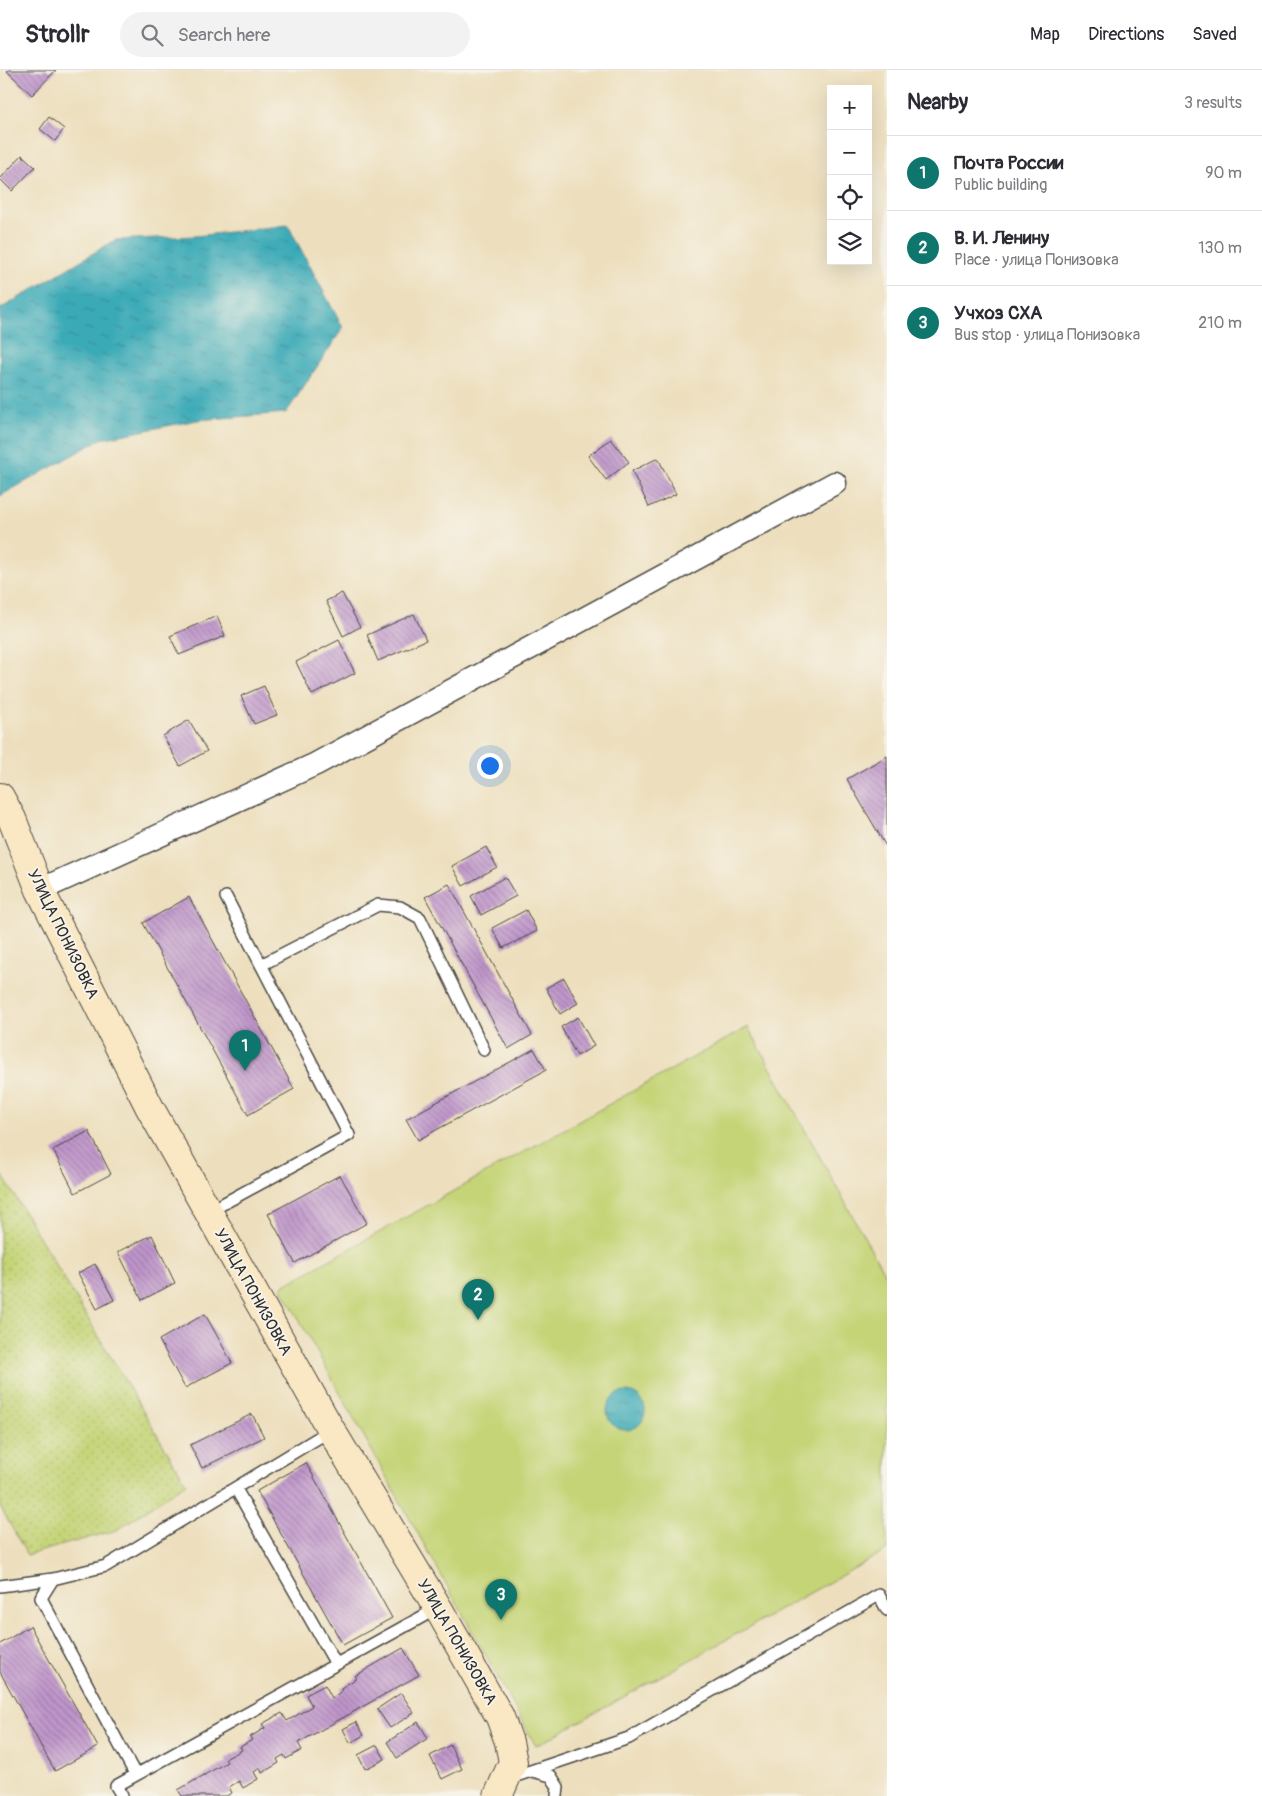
<!DOCTYPE html>
<meta charset="utf-8">
<style>
:root{--surface:#fff;--page:#f2f2f3;--text:#2b2b33;--muted:#7c7c81;--line:#e1e1e2;--accent:#0f766e}
body{margin:0;font-family:Pangolin,sans-serif;background:var(--page);color:var(--text)}
.controls{position:absolute;right:15px;top:15px;display:grid;overflow:hidden;border-radius:0px;box-shadow:0 5px 20px #0002}
.controls button{width:45px;height:45px;display:grid;place-items:center;padding:0;border:0;border-bottom:1px solid var(--line);background:var(--surface);color:var(--text);font:25px sans-serif}
.you{position:absolute;left:489px;top:695px;width:18px;height:18px;margin:-12px;border:4px solid #fff;border-radius:50%;background:#1a73e8;box-shadow:0 0 0 8px #1a73e833}
.badge{display:grid;place-items:center;width:32px;height:32px;border-radius:50%;background:var(--accent);color:#fff;font-size:16px;font-weight:700}
.pin{position:absolute;translate:-50% -41px;filter:drop-shadow(0 1px 2px #0008)}
.pin::after{content:'';position:absolute;top:26px;width:18px;height:15px;background:inherit;clip-path:polygon(0 0,100% 0,50% 100%)}
.list{margin:0;padding:0;list-style:none}
h2{display:flex;justify-content:space-between;align-items:center;height:65px;margin:0;padding:0 20px;font-size:21px}
h2 small{font-size:16px;font-weight:400;color:var(--muted)}
.list li{display:grid;grid-template-columns:32px 1fr auto;gap:15px;align-items:center;box-sizing:border-box;height:75px;padding:0 20px;border-top:1px solid var(--line)}
.list b{display:block;font-size:19px;white-space:nowrap}
.list p{margin:0;font-size:16px;white-space:nowrap;color:var(--muted)}
.list em{font-size:16px;font-style:normal;color:var(--muted)}
.icon{flex:none;width:28px;height:28px;fill:none;stroke:currentColor;stroke-width:2;stroke-linecap:round;stroke-linejoin:round}
.map{position:relative;flex:none;width:887px;height:1726px;overflow:hidden}
header{display:flex;align-items:center;gap:30px;box-sizing:border-box;height:70px;padding:0 25px;background:var(--surface);border-bottom:1px solid var(--line)}
header strong{font-size:24px}
nav{display:flex;gap:28px;margin-inline-start:auto;font-size:18px}
.search{width:350px;height:45px;background:var(--page);display:flex;align-items:center;gap:12px;box-sizing:border-box;padding:0 18px;border-radius:28px;color:var(--muted);font-size:19px}
main{display:flex}
aside{flex:1;background:var(--surface)}
.map>svg:first-child{display:block}
.green{fill:#c4d476;stroke:#788050}
.garden{fill:url(#garden-dots);stroke:#788050}
.water{fill:url(#water-ripples);stroke:#326a71}
.building{fill:url(#building-back-hatch)}
.lines{fill:none;stroke-linecap:round;stroke-linejoin:round}
.service-casing{stroke:#484641;stroke-width:14}
.minor-casing{stroke:#484641;stroke-width:25}
.secondary-casing{stroke:#484641;stroke-width:30}
.service{stroke:#fff;stroke-width:11}
.minor{stroke:#fff;stroke-width:22}
.secondary{stroke:#fae7c3;stroke-width:28}
.labels{text-anchor:middle;dominant-baseline:central;stroke-width:4;stroke-linejoin:round;paint-order:stroke}
.street-label{font-size:16px;fill:#2b2b2b;stroke:#f7f3e8}
</style>
<header>
<strong>Strollr</strong>
<div class="search"><svg class="icon" aria-label="search" viewBox="0 0 24 24"><circle cx="10" cy="10" r="6"/><path d="M15 15l6 6"/></svg>Search here</div>
<nav><a>Map</a><a>Directions</a><a>Saved</a></nav>
</header>
<main>
<div class="map">
<svg width="887" height="1726" viewBox="0 0 887 1726">
<defs>
<pattern id="garden-dots" width="8" height="8" patternUnits="userSpaceOnUse" patternTransform="scale(1.25)"><rect width="8" height="8" fill="#c4d476"/><path d="M2 2h.1M6 6h.1" fill="none" stroke="#a9b666" stroke-width="1.8" stroke-linecap="round"/></pattern>
<pattern id="water-ripples" width="26" height="14" patternUnits="userSpaceOnUse" patternTransform="scale(1.25)"><rect width="26" height="14" fill="#3aaab7"/><path d="M2 4q2-2 4 0t4 0M15 11q2-2 4 0t4 0" fill="none" stroke="#318b95"/></pattern>
<pattern id="building-back-hatch" width="6" height="6" patternUnits="userSpaceOnUse" patternTransform="scale(1.25)"><rect width="6" height="6" fill="#bf95cb"/><path d="M-1 5l2 2M0 0l6 6M5-1l2 2" fill="none" stroke="#9b7aa5"/></pattern>
</defs>
<rect width="100%" height="100%" fill="#f7f3e8"/>
<filter id="ink" filterUnits="userSpaceOnUse"><feTurbulence type="fractalNoise" baseFrequency=".02" numOctaves="2"/><feDisplacementMap in="SourceGraphic" scale="10" xChannelSelector="R" yChannelSelector="G"/><feConvolveMatrix kernelMatrix="1 2 1 2 8 2 1 2 1" color-interpolation-filters="sRGB"/></filter>
<filter id="wash" filterUnits="userSpaceOnUse"><feTurbulence type="fractalNoise" baseFrequency=".0096" numOctaves="4" result="noise"/><feDisplacementMap in="SourceGraphic" scale="20" xChannelSelector="R" yChannelSelector="G"/><feGaussianBlur stdDeviation="1.12" result="paint"/><feColorMatrix in="noise" values="0 0 0 0 0 0 0 0 0 0 0 0 0 0 0 0 0 1.4 0 .05"/><feComposite in="paint" operator="in"/></filter>
<g filter="url(#wash)">
<rect width="100%" height="100%" fill="#eddfbd"/>
<path class="green" d="M748,957L887,1208V1480L536,1676L281,1217Z"/>
<path class="garden" d="M0,1101L186,1413L117,1460L27,1485L0,1436Z"/>
<path class="water" d="M288,155L343,258L286,343L197,350L101,369L0,426V239L115,170L196,166Z
M607 1341a19 19 0 1 1 38 0a19 19 0 1 1-38 0Z"/>
<g id="blocks">
<path class="building" d="M8,0H56L32,25L7,1Z
M49,47L64,59L55,71L40,59Z
M22,85L35,97L12,121L0,109Z
M611,369L629,392L606,410L588,386Z
M658,388L676,424L649,437L632,401Z
M342,523L360,557L343,566L326,531Z
M414,544L426,570L378,591L367,565Z
M217,546L225,566L179,585L170,566Z
M339,570L355,603L312,625L296,592Z
M264,616L277,645L254,654L241,626Z
M189,650L207,681L180,696L163,666Z
M887,686V778L847,709Z
M486,777L497,797L463,816L452,796Z
M505,807L516,826L481,845L471,826Z
M449,814L532,965L508,979L425,827Z
M189,827L294,1019L248,1045L143,853Z
M526,840L537,861L503,878L492,858Z
M564,908L578,933L560,944L546,918Z
M578,947L594,976L577,986L561,957Z
M534,979L546,1000L418,1070L406,1049Z
M89,1061L111,1104L75,1123L53,1080Z
M340,1105L367,1153L295,1193L268,1144Z
M152,1165L175,1213L142,1230L118,1182Z
M95,1194L114,1230L97,1239L78,1203Z
M205,1244L232,1293L185,1318L159,1270Z
M252,1344L264,1367L202,1398L190,1375Z
M306,1393L392,1548L343,1575L257,1421Z
M30,1556L98,1677L55,1701L0,1602V1574Z
M403,1578L419,1605L298,1673L302,1680L286,1689L284,1685L277,1689L279,1693L262,1703L260,1698L254,1702L258,1709L243,1718L239,1711L229,1717L232,1723L226,1726H182L178,1720L227,1692L225,1689L242,1680L240,1677L252,1670L250,1667L265,1658L262,1654L282,1643L287,1651L312,1636L306,1625L325,1615L332,1628L342,1621L341,1618L357,1608L355,1606Z
M401,1623L414,1643L390,1658L377,1639Z
M356,1652L364,1665L350,1673L343,1659Z
M418,1652L428,1668L397,1688L387,1672Z
M377,1675L385,1689L365,1699L358,1685Z
M450,1675L462,1699L442,1709L430,1686Z"/>
</g>
</g>
<g filter="url(#ink)">
<use href="#blocks" fill-opacity="0" stroke="#484641" stroke-width="1"/>
<g class="lines">
<defs>
<path id="service" d="M261,895L378,835L400,837L420,848L484,980
M208,1142L349,1065L226,827
M236,1419L336,1594
M53,1509L41,1528L135,1704
M0,1516L53,1509L106,1496L331,1360
M532,1701L551,1706L558,1717L557,1726
M510,1708L629,1668L879,1525L887,1540
M122,1726L116,1716L438,1538"/>
<path id="minor" d="M40,820L316,694L835,413"/>
<path id="secondary" d="M0,727L12,749L40,820L150,1038L331,1360L438,1538L500,1647L509,1672L513,1692L498,1726"/>
</defs>
<use href="#service" class="service-casing"/>
<use href="#minor" class="minor-casing"/>
<use href="#secondary" class="secondary-casing"/>
<use href="#service" class="service"/>
<use href="#minor" class="minor"/>
<use href="#secondary" class="secondary"/>
</g>
</g>
<g class="labels">
<g class="street-label">
<text transform="translate(63 864) rotate(64)">УЛИЦА ПОНИЗОВКА</text>
<text transform="translate(253 1222) rotate(61)">УЛИЦА ПОНИЗОВКА</text>
<text transform="translate(457 1572) rotate(60)">УЛИЦА ПОНИЗОВКА</text>
</g>
</g>
</svg>
<div class="controls">
<button>+</button>
<button>−</button>
<button><svg class="icon" aria-label="locate" viewBox="0 0 24 24"><circle cx="12" cy="12" r="6"/><path d="M12 2v4M12 18v4M2 12h4M18 12h4"/></svg></button>
<button><svg class="icon" aria-label="layers" viewBox="0 0 24 24"><path d="M12 4l9 5-9 5-9-5zM3 14l9 5 9-5"/></svg></button>
</div>
<div class="you"></div>
<div class="pin badge" style="left:245px;top:1001px">1</div>
<div class="pin badge" style="left:478px;top:1250px">2</div>
<div class="pin badge" style="left:501px;top:1550px">3</div>
</div>
<aside>
<h2>Nearby<small>3 results</small></h2>
<ul class="list">
<li><span class="badge">1</span><div><b>Почта России</b><p>Public building</p></div><em>90 m</em></li>
<li><span class="badge">2</span><div><b>В. И. Ленину</b><p>Place · улица Понизовка</p></div><em>130 m</em></li>
<li><span class="badge">3</span><div><b>Учхоз СХА</b><p>Bus stop · улица Понизовка</p></div><em>210 m</em></li>
</ul>
</aside>
</main>
